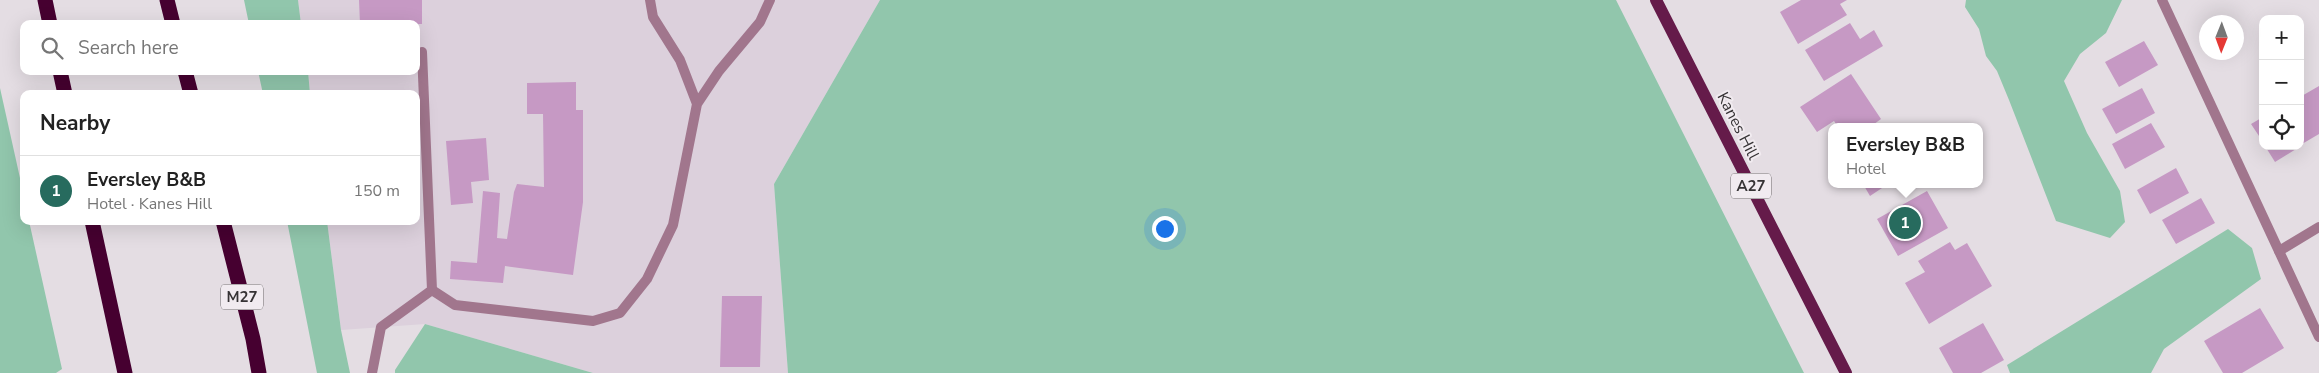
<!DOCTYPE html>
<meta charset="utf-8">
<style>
:root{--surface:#fff;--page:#f2f2f2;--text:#222;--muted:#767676;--line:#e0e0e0;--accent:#276b5e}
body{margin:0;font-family:"Nunito Sans",sans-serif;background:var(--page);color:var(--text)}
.controls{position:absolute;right:15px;top:15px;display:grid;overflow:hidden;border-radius:10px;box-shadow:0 5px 20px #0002}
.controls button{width:45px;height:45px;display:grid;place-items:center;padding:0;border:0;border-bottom:1px solid var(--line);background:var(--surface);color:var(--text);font:25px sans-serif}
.compass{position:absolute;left:2199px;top:15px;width:45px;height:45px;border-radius:50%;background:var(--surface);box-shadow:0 5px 20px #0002;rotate:181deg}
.you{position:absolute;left:1164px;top:228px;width:18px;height:18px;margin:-12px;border:4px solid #fff;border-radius:50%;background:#1a73e8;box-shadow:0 0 0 8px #1a73e833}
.badge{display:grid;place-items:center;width:32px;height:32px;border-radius:50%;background:var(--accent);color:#fff;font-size:16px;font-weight:700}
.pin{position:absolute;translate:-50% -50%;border:2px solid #fff;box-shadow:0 1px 5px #0006}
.popup{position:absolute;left:1828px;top:123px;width:155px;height:65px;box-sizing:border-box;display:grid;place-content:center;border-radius:10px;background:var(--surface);filter:drop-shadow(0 1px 4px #0005);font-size:16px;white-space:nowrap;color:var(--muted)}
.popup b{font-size:19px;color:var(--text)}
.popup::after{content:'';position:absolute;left:50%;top:100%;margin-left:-10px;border:10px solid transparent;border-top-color:var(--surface)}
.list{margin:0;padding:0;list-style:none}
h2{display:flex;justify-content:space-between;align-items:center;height:65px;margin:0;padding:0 20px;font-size:21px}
h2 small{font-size:16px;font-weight:400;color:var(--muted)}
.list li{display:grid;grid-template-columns:32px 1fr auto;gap:15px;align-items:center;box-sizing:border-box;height:70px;padding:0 20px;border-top:1px solid var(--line)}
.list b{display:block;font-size:19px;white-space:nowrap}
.list p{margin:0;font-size:16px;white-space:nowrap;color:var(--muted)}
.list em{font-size:16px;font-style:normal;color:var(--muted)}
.icon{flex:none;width:28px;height:28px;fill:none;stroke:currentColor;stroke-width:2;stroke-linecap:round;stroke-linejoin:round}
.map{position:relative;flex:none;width:2319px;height:373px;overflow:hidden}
.search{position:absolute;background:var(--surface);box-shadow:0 5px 20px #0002;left:20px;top:20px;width:400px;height:55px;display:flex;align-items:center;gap:12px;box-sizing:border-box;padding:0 18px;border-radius:10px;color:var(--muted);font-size:19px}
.panel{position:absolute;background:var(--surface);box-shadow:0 5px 20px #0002;left:20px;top:90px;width:400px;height:135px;border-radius:10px}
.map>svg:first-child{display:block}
.built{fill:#dcd0dc}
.green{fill:#91c6ac}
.building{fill:#c699c4}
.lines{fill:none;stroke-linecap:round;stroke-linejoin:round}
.lane{stroke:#a1768d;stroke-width:10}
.street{stroke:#a1768d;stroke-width:10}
.primary{stroke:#651b4a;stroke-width:12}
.highway{stroke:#460030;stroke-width:15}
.labels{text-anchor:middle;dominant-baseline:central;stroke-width:4;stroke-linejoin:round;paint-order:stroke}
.shield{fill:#f1ebf0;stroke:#6e6a6d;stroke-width:1}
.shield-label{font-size:15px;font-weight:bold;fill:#363335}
.street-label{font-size:16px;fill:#363335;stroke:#f1ebf0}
</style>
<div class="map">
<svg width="2319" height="373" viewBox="0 0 2319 373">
<rect width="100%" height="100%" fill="#e4dde3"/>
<path class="built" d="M298,0H880L774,184L788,373H593L425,324L341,330L327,221H416V94H310L308,71H416V24H301Z"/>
<path class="green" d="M244,0H298L301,24H249Z
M880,0H1616L1804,373H788L774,184Z
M1966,0H2122L2106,33L2080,54L2064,81L2087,133L2120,191L2125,222L2110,238L2056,221L2009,100L1997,71L1986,56L1979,29L1965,7Z
M258,71H308L310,94H263Z
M0,88L24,196V221H29L62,369L56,373H0Z
M287,221H327L341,330L350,373H317Z
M2228,229L2252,248L2261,279L2164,349L2151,373H2010L2007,365Z
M425,324L593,373H395V370Z"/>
<path class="building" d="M359,0H422V24H360Z
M1801,0H1847L1840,4L1847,15L1798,44L1780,12Z
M1850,23L1860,39L1874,30L1883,46L1824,81L1805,50Z
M2144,41L2158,65L2119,87L2105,62Z
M1851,74L1881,119L1870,127H1838L1834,121L1817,132L1800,107Z
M576,82V110H583V202L573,275L505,266L503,283L450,279L451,261L477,263L483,191L500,193L497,238L507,239L514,192L517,184L544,187L543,114H527V83Z
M2319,86V134L2302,144L2300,140V97Z
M2142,88L2155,113L2116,134L2102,109Z
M2263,117V142L2251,124Z
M2151,123L2165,147L2125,169L2112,144Z
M486,138L489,180L471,182L473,203L451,205L446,141Z
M2265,146H2301L2275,162Z
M2176,168L2189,193L2150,214L2137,190Z
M1863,184H1888L1870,196Z
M1927,191L1948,228L1898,256L1877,219Z
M2201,198L2215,223L2176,244L2162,220Z
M1950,242L1955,250L1967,243L1992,286L1929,324L1905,283L1925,272L1918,261Z
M722,296H762L760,367H720Z
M2260,308L2284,348L2242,373H2223L2204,341Z
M1983,323L2004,360L1981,373H1953L1939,348Z"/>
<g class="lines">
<path class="lane" d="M650,0L653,17L680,60L697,104
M422,52L432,290L455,305L593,321L620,313L647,279L673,225L697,104L719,71L760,22L770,0
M2279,251L2319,227
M372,373L381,327L432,290"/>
<path class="street" d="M2162,0L2319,337"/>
<path class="primary" d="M1656,0L1846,373"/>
<path class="highway" d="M45,0L50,24
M167,0L173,24
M60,71L65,94
M185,71L191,94
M92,221L125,373
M223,221L253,339L259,373"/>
</g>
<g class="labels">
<g class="shield">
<rect x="1731" y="173.5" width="40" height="25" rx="4"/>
<rect x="221" y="284.5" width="42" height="25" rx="4"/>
</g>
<g class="shield-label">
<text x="1751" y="186">A27</text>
<text x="242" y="297">M27</text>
</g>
<g class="street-label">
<text transform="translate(1738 126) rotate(63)">Kanes Hill</text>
</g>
</g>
</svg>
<div class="controls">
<button>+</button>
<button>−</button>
<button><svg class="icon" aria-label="locate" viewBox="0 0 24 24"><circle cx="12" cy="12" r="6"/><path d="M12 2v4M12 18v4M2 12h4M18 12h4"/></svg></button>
</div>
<svg class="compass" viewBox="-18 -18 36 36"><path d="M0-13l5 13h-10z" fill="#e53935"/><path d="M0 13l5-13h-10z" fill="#767676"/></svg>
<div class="you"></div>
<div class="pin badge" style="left:1905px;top:223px">1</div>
<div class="popup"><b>Eversley B&amp;B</b>Hotel</div>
<div class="search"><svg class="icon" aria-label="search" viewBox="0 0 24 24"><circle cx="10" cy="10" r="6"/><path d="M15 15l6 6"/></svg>Search here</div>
<section class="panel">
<h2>Nearby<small></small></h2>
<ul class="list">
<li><span class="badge">1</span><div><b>Eversley B&amp;B</b><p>Hotel · Kanes Hill</p></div><em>150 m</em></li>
</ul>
</section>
</div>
